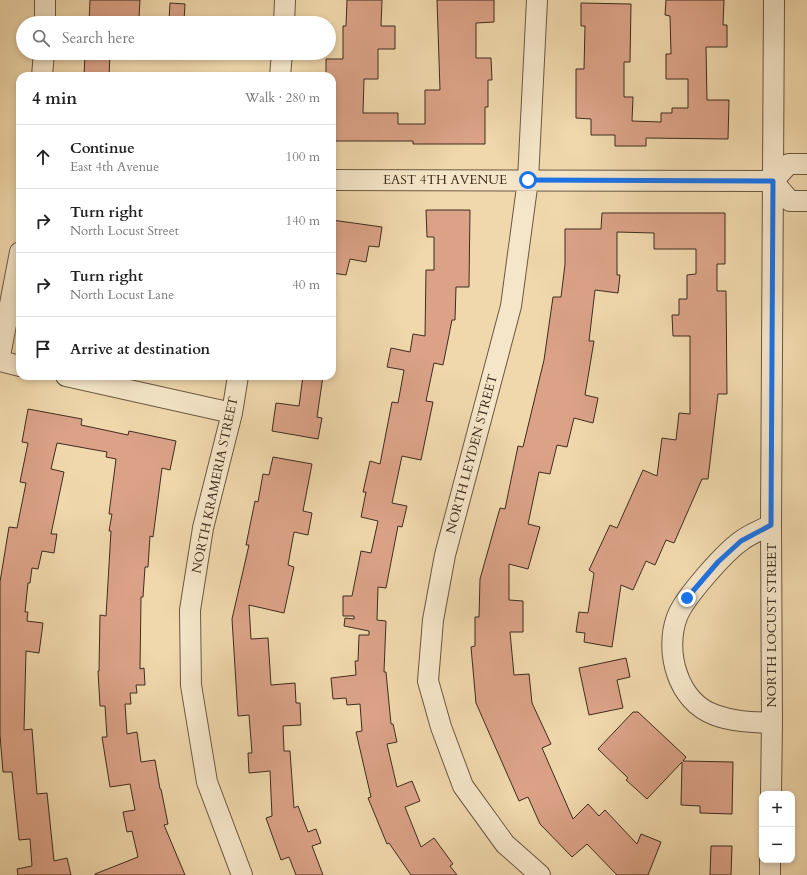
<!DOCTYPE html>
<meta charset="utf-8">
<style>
:root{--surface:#fff;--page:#f6f6f6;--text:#222;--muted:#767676;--line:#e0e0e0}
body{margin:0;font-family:Cardo,serif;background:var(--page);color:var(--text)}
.controls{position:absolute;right:12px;bottom:12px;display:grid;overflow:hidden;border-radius:8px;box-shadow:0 2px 6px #0003}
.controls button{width:36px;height:36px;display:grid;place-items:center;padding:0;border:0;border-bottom:1px solid var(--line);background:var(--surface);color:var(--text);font:20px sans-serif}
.stop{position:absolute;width:12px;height:12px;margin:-9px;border:3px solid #1a73e8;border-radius:50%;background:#fff}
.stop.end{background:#1a73e8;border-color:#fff;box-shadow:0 1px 4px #0008}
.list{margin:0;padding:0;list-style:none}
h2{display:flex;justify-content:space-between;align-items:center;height:52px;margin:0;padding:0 16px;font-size:17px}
h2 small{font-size:13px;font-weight:400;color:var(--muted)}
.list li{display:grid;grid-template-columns:26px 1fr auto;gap:12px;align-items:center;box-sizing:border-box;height:64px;padding:0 16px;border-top:1px solid var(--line)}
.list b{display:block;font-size:15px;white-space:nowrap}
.list p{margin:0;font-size:13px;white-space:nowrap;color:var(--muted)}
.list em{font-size:13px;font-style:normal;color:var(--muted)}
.icon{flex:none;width:22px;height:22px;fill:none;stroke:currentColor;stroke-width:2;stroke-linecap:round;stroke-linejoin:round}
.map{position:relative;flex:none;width:807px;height:875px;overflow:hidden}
.search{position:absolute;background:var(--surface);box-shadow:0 2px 6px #0003;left:16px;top:16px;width:320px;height:44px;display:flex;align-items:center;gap:10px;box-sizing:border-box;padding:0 14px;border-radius:22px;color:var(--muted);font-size:15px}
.panel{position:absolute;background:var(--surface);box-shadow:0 2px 6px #0003;left:16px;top:72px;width:320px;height:308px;border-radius:12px}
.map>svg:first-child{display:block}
.building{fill:#dba287;stroke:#3d2d1e}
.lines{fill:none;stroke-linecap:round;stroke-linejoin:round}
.street-casing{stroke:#6a5842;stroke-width:22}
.street{stroke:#f5e6c9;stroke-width:20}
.route{stroke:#1a73e8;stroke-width:5}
.labels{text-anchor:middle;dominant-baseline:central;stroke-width:4;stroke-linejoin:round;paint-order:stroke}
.street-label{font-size:13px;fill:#3d2d1e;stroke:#f5e6c9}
</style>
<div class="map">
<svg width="807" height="875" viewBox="0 0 807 875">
<rect width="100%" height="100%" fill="#f0d8ac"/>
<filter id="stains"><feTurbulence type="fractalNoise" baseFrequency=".005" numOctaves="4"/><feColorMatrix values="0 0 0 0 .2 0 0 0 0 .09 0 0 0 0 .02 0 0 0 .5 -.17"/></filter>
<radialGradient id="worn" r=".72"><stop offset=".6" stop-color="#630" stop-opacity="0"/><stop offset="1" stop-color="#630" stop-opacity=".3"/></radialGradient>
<path class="building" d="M90,0H140L139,17H130L129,23H89Z
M347,0H382L381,26H395V49H378V79H364L363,113H398V124H425V90H440L437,0H494V22L476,23V58H491L492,80H488V107H485V144H413V141H332V76H326V59H343V26H346Z
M666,0H724L723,25H727V47H706L707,100H729L728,139L646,138V146H615V135H591V119L576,118V69H584L585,26H581V3L631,4L630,62H624V97H633L632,121L661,122V113H672V108H688V79H666V54H671L670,16L665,15Z
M170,3L185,4L184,21L169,20Z
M85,53H110L109,76H84Z
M426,210H470L469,287H456L455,320H452L443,365L434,363L426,401L433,402L421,460L402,456L392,503L407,506L402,527L398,526L386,588L378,587L377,620L386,621L384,672H386L391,724H393L397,742L387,744L397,787L412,781L420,801L405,807L421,847L434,838L453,864L450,866L457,875H411L389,843L387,844L368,798L371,797L356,732L362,731L360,704L347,705L346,698L333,699L331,678L356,675L355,661H358L359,635H369V631L344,626L345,618L354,619V616H343V596H352L361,551L371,553L378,521L361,517L366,492H363L370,461L380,464L392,402L398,403L404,370L387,367L391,348L410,352L413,334L425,336L426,270H434V237H427Z
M602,213H725V264H717V291H726L727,394H718L708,479H702L674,543L666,540L655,565L646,561L633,590L621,585L612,647L584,642L585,633L576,632L579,612L588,613L594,573L589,570L610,525L617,528L643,470L657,476L662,438L676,440L679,413L690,414V336H673L672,315H679V299H687V275L696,274V249H654V233L617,232V275H620L618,293L595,290L589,341H594L585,395L598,398L593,423L574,418L567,447L557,445L550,474L539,472L528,524L540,527L528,569L509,564V600L523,601V632H510L514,675L529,674L532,703L551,744L542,748L573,819L588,804L599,816L605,810L637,844L641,834L661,842L648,875H617L587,844L572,857L540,824L528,797L519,801L476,703L471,647L475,646V617H479L480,579L500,508L505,509L518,446L523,447L544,360L553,297H561L565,264V229H601Z
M332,220L382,227L379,247L369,246L366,262L350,259L346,275L332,273Z
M303,376H323L317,417L322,418L318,439L272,431L276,403L299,406Z
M28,409L82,419L81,425L128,435L129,431L176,441L170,470L162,468L153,537L150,536L148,567H145L143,597H141L140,669L144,668L145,685H136L137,693H130L131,704H125L127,734L137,732L141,762L155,760L160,789H161L168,824L164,825L185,875H95V874L138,857L132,831L127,832L123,812L135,810L130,784L110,787L102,737H107L105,706H100L98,671H99L100,615L106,616L111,531H109L112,514H109L116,459L106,457L107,452L57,443L51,469L64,472L51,534H57L54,553L42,551L38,569L32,568L30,583H28L25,612H28L27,621L43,623L39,653L26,651L24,730L32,729L37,794L47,793L54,861L67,858L71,875H18L17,869L32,866L30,839L19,840L12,772H3L0,735V582L9,527L17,528L26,483L20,482L28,443L22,442Z
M273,457L312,464L303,511L312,513L308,535L294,532L288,565L294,567L284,613L249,605L251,639L268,638L271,685L295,683L296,703H300L301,725L283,726L284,751H290L294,808L298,806L308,832L316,829L321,843L312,846L323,875H296L289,857L281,860L266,818L272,816L270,771L249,773L248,753H252L249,715L238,716L232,619L249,545H246L255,501L258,502L263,474L269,475Z
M626,658L630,677L617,680L623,708L589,715L579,668Z
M633,712H638L686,757L683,761L733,762L732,814L700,813V806L681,805L682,762L647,799L626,780L628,778L598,749Z
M711,846H732L731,875H710Z"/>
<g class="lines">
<defs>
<path id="street" d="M537,0L528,180L511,306L445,555L433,620L428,681L441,727L463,786L505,844L540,875
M45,23V0
M284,23L285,0
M42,76L44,53
M280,76L282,53
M332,180L773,181L789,164H807
M773,181L790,201H807
M0,356L20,252
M0,361L20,366
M66,376L232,413
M238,376L232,413L203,528L190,610L191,685L207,782L242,875
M771,525C761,530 750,534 741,541C724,553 684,598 677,617C664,652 678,702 715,715C734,722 752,722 772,723
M771,794L772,723L771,525L774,0
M770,875V860"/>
</defs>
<use href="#street" class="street-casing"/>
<use href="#street" class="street"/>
</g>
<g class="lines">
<path class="route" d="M528,180L773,181L771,525L741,541L718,562L687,598"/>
</g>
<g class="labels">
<g class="street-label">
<text x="445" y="180">EAST 4TH AVENUE</text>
<text transform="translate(472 454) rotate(-75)">NORTH LEYDEN STREET</text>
<text transform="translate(215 485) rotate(-78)">NORTH KRAMERIA STREET</text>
<text transform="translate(772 625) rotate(-90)">NORTH LOCUST STREET</text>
</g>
</g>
<rect width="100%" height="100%" filter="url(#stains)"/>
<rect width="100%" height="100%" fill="url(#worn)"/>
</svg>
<div class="controls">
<button>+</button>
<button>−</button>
</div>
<div class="stop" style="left:528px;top:180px"></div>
<div class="stop end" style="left:687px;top:598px"></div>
<div class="search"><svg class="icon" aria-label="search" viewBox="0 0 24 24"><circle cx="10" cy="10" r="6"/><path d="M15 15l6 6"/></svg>Search here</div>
<section class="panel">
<h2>4 min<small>Walk · 280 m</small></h2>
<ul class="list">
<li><svg class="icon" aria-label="ahead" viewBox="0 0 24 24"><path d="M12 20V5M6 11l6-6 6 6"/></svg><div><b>Continue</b><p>East 4th Avenue</p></div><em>100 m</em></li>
<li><svg class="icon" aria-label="right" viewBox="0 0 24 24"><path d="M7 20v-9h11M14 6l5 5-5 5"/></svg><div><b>Turn right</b><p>North Locust Street</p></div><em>140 m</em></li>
<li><svg class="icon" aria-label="right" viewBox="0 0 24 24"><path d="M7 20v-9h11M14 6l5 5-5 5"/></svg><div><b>Turn right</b><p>North Locust Lane</p></div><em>40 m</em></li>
<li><svg class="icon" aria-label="arrive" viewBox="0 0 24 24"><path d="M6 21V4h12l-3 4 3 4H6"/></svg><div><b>Arrive at destination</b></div></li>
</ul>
</section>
</div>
